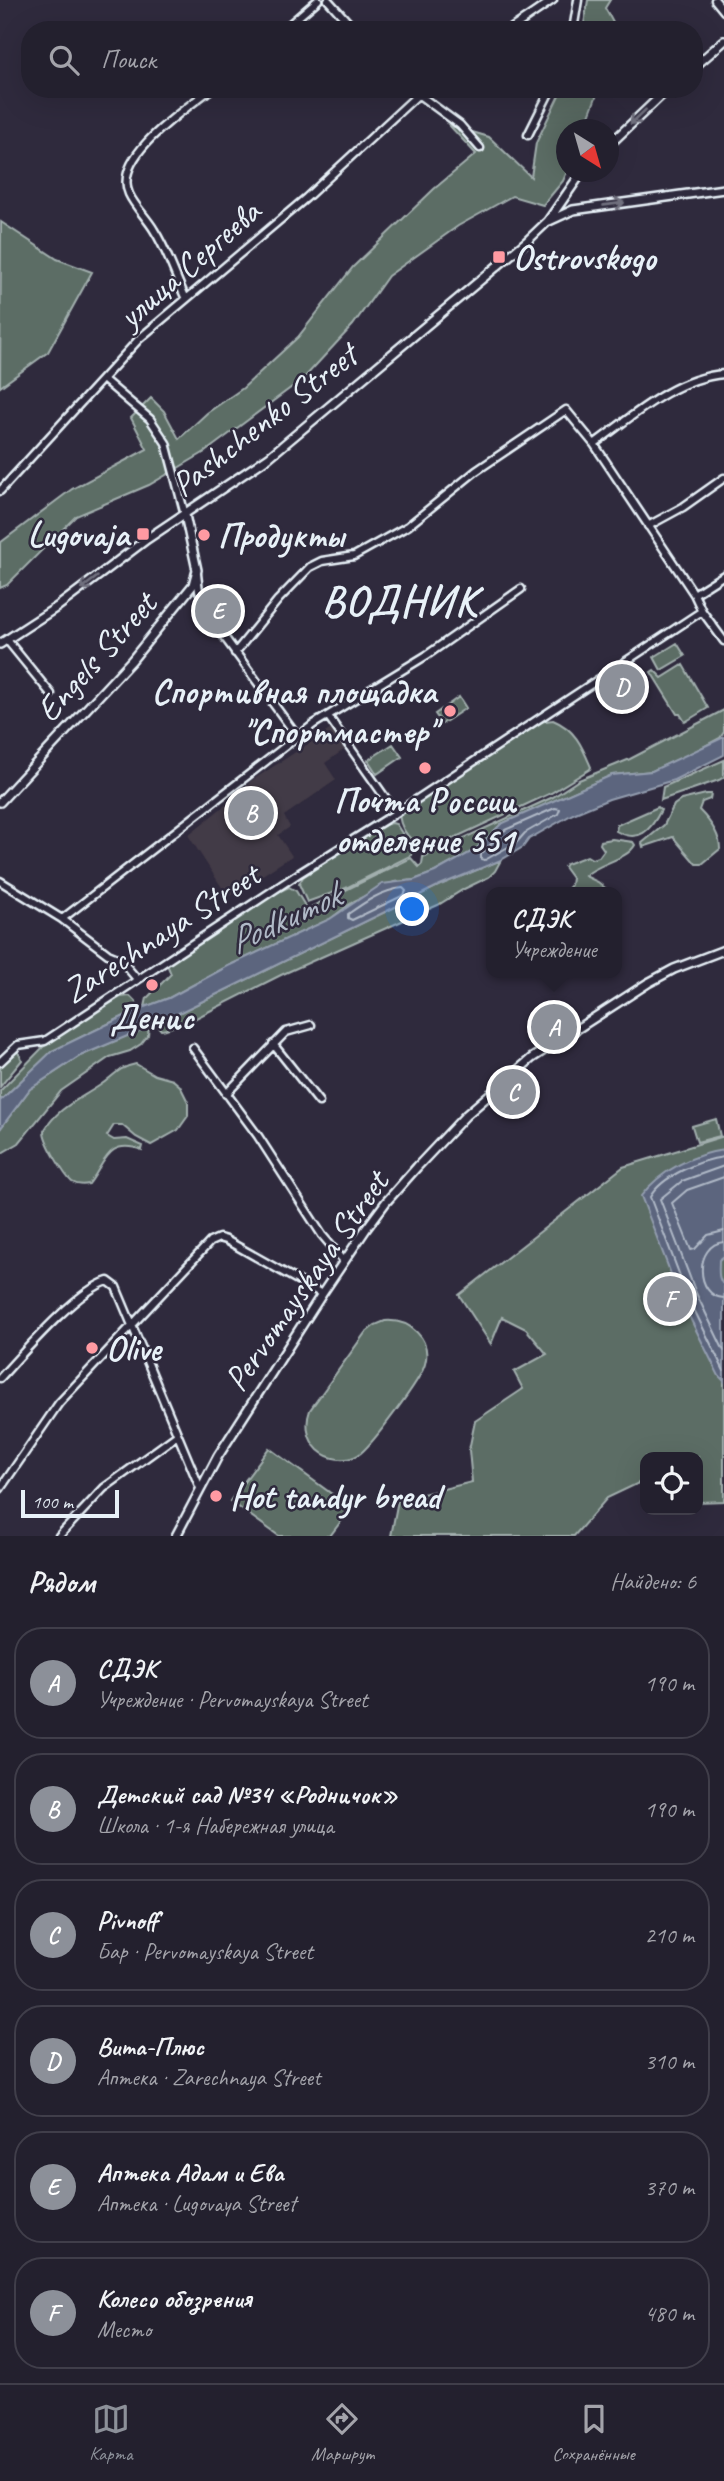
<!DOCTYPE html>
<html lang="ru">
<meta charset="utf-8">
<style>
:root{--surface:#23202e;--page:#2b2836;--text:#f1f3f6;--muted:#a3a3aa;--line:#403e4a;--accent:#8c9099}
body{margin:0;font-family:Caveat,sans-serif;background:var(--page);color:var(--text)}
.controls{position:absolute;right:21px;bottom:21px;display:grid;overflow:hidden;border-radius:14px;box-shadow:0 7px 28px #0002}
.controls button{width:63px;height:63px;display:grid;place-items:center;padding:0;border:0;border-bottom:2px solid var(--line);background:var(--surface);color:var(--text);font:35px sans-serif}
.compass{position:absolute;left:556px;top:119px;width:63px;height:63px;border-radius:50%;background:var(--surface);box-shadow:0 7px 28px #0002;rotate:143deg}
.scale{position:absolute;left:21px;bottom:18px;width:98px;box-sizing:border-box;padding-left:7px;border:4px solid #e8f1f8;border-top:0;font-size:19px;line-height:24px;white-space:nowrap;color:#e8f1f8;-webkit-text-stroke:5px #2f2a3d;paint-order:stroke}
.you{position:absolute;left:413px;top:910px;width:24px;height:24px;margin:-18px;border:5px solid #fff;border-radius:50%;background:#1a73e8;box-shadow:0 0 0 10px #1a73e833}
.badge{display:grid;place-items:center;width:46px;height:46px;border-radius:50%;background:var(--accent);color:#fff;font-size:23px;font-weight:700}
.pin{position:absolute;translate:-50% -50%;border:4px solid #fff;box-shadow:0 2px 7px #0006}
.popup{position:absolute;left:486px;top:887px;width:136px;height:91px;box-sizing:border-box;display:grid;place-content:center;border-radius:14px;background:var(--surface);filter:drop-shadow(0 2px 5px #0005);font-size:23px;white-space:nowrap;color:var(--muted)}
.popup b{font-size:26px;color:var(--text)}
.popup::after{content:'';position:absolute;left:50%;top:100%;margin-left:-14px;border:14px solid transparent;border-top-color:var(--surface)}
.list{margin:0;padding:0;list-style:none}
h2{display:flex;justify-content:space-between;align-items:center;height:91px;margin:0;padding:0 28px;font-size:30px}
h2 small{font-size:23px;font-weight:400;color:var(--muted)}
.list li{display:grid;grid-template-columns:46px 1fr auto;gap:21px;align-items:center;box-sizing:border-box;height:112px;margin:0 14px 14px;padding:0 14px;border:2px solid var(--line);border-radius:28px}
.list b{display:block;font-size:26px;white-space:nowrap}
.list p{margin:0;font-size:23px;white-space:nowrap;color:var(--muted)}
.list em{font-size:23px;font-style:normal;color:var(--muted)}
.icon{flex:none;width:38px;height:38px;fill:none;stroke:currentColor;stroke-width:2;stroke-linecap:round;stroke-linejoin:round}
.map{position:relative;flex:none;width:724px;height:1536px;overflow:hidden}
.search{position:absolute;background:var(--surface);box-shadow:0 7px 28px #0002;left:21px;right:21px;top:21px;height:77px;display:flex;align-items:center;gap:18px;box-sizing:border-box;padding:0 24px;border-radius:28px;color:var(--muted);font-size:26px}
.sheet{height:847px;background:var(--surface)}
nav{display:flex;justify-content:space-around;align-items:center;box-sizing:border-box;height:98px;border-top:2px solid var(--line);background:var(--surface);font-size:19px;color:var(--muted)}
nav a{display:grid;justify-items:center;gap:4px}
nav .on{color:var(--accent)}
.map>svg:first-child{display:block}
.built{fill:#423a46}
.green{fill:#5c6d65;stroke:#a2afae;stroke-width:2}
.water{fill:#5b657e;stroke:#939daf;stroke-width:2}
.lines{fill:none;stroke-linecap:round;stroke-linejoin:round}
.shore{stroke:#b0b9c7;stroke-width:2}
.minor-casing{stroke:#e8f1f8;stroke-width:11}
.tertiary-casing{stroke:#e8f1f8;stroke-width:12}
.minor{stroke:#2f2a3d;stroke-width:6}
.tertiary{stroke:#2f2a3d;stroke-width:7}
.oneway{stroke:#70707e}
.poi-dot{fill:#ff9aa2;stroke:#2f2a3d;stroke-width:2.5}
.labels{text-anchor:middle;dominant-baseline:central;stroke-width:5;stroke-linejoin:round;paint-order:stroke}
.poi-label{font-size:35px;font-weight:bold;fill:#e8f1f8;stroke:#2f2a3d;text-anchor:start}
.street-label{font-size:35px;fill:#e8f1f8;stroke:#2f2a3d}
.water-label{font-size:37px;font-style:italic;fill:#b0b9c7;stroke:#2f2a3d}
.district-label{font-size:42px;font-weight:bold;letter-spacing:2px;fill:#e8f1f8;stroke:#2f2a3d}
</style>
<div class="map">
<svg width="724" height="1536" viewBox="0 0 724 1536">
<rect width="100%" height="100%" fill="#2f2a3d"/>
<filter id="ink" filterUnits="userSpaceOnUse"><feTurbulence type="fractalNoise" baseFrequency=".0143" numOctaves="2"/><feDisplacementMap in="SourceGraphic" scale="14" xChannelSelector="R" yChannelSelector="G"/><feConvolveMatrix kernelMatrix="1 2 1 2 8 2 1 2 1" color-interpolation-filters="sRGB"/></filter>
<g filter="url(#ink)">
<path class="built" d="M331,729L345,749L325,763L336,780L284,816L290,827L278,835L292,856L228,897L188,835L239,794L251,781Z"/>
<path class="green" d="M588,0H610L605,8L617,30H583Z
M562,89H599L584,129L566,130L567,172L563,181L543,205L512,196L458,226L388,276L353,325L304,378L205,452L149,485L76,516L7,585L0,588V543L72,489L147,449L131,418L151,398L164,411L179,439L207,413L243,388L298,337L353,267L434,189L476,154L449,125L489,137L531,177L536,143Z
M1,222L57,259L92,272L48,352L0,387Z
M677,643L685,656L661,670L654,657Z
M683,665L708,708L685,722L680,714H677L651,672L654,670L662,678Z
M459,697L466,708L442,724L435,714Z
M724,710V732L720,738L690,754L652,771L612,775L501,824L475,850L435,872L414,880L394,882L354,901L330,919L228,966L169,998L145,1007L147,998L171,974L166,962L263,899L289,887L296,891L307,909L411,858L419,867L422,864L423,857L553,797L579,780L630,759Z
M553,720C575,729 582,746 591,767L590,769L551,793L441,844C420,852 402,837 399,815L538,722Z
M393,744L402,757L377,774L368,760Z
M724,760V777L719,780L661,800L663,787Z
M706,794H711L710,799L702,802L699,810C709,820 720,835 720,849L702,864H696L673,837L643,847L642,843L664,825L674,805L681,800Z
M658,807L661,810C651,830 639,844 616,831L617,825Z
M392,823L396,824L411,847L412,855L346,888L307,902L299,884L303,877L383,825Z
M612,839L633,842L635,845C627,860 598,863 585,876L598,882L610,892H565L571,885L572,878L564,867L566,864L587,856L592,859L599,857L604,850L600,844L601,841Z
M501,860L495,871L489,877L464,889L438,905L281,975L194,1019C183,1021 172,1029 161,1030L156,1024L440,885Z
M130,996L136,1002L139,1009L52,1051L0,1101V1091L50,1040L98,1010L121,997Z
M149,1026L148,1035L141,1044L130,1051L110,1057L61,1091L19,1143L0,1154V1129L30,1089L80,1056Z
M14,1052H18L22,1060L0,1087V1064Z
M136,1064L155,1075L173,1080L180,1086L188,1102V1116L178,1130L151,1145L136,1137L122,1125H114L107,1136L114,1140L127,1139L143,1146L142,1150C107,1137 105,1164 89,1184C84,1185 77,1185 72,1182C64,1175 44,1141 44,1131C57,1108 78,1100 99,1086C115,1076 116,1068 136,1064Z
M716,1119L720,1136L697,1142L692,1126Z
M724,1136V1501L698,1502V1457H645V1480L607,1498L574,1536H391L398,1500L472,1482L469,1450L475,1421L523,1389L514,1372L547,1354L526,1329L502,1317L491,1344L459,1295L623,1167Z
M385,1321C410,1319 432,1339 425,1364C422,1378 370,1448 358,1455C346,1462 329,1460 318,1450C307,1439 305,1424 310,1410L365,1333L375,1325Z
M269,1448L351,1508L330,1536H279L230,1501Z"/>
<path class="water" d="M724,737V755L674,780L609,799L573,814L529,839L523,847L501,860L440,885L156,1024L80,1056L30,1089L0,1129V1101L52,1051L139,1009L169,998L228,966L330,919L382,884L414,880L435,872L475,850L501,824L612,775L652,771Z
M724,1150V1256L719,1260C719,1269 717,1279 724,1285V1381L719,1376L681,1300L641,1196C660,1171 693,1154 724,1150Z"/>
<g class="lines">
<path class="shore" d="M555,808L560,809L558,814L525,833L517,842L485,860L481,859V854L505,830Z
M403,888L406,891L404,895L352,920L348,918V914C365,902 382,890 403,888Z
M724,1157C700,1160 662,1176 650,1197L688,1297L724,1371
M724,1166L682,1181L660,1199L696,1293L724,1351
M724,1177L687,1190L672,1203L691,1250L695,1249L708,1235L724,1231
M724,1242C694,1244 695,1297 724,1298"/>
<defs>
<path id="minor" d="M328,0L355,30
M715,0L724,11
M283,30L318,0
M509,30L553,0
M573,30L578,0
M411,89L460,125L480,148
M528,135L551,89
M186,299C175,276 168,252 154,230C147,218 135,207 129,194C112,156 186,109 211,89
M104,380L150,419L166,443L185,515
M594,444L694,594L702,611L724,641
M0,491L139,339L306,198L424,89
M648,526L683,507L724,478
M197,574L199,591L211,619L297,736
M694,594L724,575
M7,640L51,694
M235,653L278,600L310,567L322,561L354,556L408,526L476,471L566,410L594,444C633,416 674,378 724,374
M328,716L396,813
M0,881L62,919L108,954L120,959L137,979
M62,919L314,724L427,655L521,589
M273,1044L319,1102
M193,1048L258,1136L322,1235L344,1261
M0,1062L18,1045L45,1041L298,874L396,813L702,611
M226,1094L286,1032L311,1025
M0,1378C23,1353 77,1290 108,1281L116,1287L200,1488
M0,1489L59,1403L210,1242L219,1238L226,1240L322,1294
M59,1536L104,1488L176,1436"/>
<path id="tertiary" d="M694,67L724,41
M608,146L668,89
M549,221L573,210L724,189
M0,644L57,607L147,539L269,457L526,242L548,221L582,172
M0,802L132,660L193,585L197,570L185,515
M176,1536L218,1456L322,1294L366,1229L386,1202L417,1167L466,1115L532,1058L648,983L674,969L724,950"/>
</defs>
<use href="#minor" class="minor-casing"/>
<use href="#tertiary" class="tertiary-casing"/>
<use href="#minor" class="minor"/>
<use href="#tertiary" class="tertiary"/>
</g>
<defs><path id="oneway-shaft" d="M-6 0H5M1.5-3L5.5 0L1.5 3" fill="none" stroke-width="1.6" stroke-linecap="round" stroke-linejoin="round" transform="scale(1.75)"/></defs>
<g class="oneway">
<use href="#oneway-shaft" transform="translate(638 117) rotate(136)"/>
<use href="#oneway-shaft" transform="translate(614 204) rotate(-8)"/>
<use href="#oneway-shaft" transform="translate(89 583) rotate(143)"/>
</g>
</g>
<g class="poi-dot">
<rect x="492" y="250" width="14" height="14" rx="3.5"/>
<rect x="136" y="527" width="14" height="14" rx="3.5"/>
<circle cx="204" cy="535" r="7"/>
<circle cx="450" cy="711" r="7"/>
<circle cx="425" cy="768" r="7"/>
<circle cx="152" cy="985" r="7"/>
<circle cx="92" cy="1348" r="7"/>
<circle cx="216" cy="1496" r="7"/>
</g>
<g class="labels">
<g class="poi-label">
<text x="513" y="257">Ostrovskogo</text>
<text x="129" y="534" text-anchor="end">Lugovaja</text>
<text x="218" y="535">Продукты</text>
<text x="436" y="691" text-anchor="end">Спортивная площадка<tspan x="436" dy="40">"Спортмастер"</tspan></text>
<text x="425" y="800" text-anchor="middle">Почта России<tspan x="425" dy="40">отделение 551</tspan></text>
<text x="152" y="1017" text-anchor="middle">Денис</text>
<text x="106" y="1348">Olive</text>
<text x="230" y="1496">Hot tandyr bread</text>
</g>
<g class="street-label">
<text transform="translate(189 264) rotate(-41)">улица Сергеева</text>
<text transform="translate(264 420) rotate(-38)">Pashchenko Street</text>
<text transform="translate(96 657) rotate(-48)">Engels Street</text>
<text transform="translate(161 933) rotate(-33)">Zarechnaya Street</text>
<text transform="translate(306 1281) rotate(-55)">Pervomayskaya Street</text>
</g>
<g class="water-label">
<text transform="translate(284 918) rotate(-25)">Podkumok</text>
</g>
<g class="district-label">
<text x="400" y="601">ВОДНИК</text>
</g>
</g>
</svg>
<div class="controls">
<button><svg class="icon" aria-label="locate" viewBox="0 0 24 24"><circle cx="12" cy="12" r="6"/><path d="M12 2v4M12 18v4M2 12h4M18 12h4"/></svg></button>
</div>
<svg class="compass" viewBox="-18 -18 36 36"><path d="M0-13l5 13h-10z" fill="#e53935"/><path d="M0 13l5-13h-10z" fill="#a3a3aa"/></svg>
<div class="scale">100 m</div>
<div class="you"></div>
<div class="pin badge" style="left:554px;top:1027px">A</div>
<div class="popup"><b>СДЭК</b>Учреждение</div>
<div class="pin badge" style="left:251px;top:813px">B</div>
<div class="pin badge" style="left:513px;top:1092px">C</div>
<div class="pin badge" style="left:622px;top:687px">D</div>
<div class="pin badge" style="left:218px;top:611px">E</div>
<div class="pin badge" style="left:670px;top:1299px">F</div>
<div class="search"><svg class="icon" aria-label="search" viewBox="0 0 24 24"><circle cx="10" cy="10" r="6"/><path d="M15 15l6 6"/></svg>Поиск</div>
</div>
<section class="sheet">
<h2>Рядом<small>Найдено: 6</small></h2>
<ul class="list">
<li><span class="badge">A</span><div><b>СДЭК</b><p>Учреждение · Pervomayskaya Street</p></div><em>190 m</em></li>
<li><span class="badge">B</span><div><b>Детский сад №34 «Родничок»</b><p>Школа · 1-я Набережная улица</p></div><em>190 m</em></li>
<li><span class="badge">C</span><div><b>Pivnoff</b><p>Бар · Pervomayskaya Street</p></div><em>210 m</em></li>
<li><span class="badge">D</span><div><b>Вита-Плюс</b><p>Аптека · Zarechnaya Street</p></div><em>310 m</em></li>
<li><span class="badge">E</span><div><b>Аптека Адам и Ева</b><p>Аптека · Lugovaya Street</p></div><em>370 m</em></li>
<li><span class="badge">F</span><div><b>Колесо обозрения</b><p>Место</p></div><em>480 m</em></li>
</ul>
</section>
<nav>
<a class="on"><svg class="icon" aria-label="map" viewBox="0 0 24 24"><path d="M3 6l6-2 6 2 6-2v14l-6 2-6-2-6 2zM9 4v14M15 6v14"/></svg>Карта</a>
<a><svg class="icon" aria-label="directions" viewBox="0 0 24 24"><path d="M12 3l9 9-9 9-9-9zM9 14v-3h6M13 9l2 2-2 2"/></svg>Маршрут</a>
<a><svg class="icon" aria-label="saved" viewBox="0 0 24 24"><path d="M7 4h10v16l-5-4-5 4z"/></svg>Сохранённые</a>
</nav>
